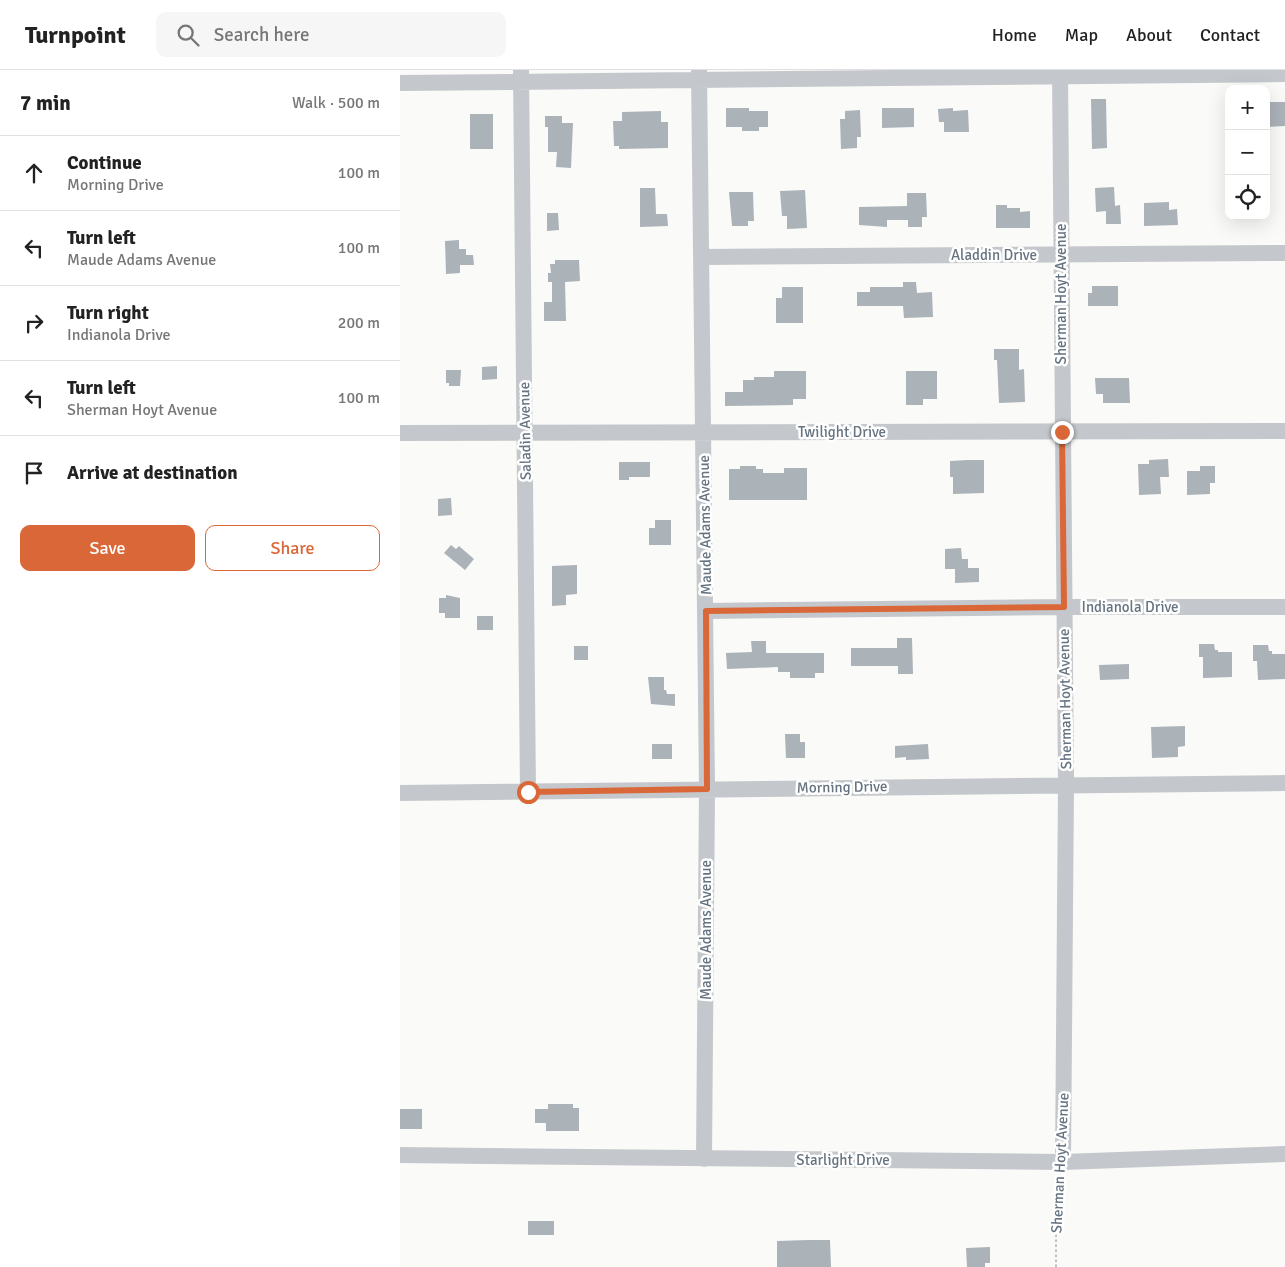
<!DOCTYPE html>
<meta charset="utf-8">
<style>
:root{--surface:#fff;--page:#f6f6f6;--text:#222;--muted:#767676;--line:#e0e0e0;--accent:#da6737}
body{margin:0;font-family:Signika,sans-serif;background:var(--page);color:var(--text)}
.controls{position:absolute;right:15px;top:15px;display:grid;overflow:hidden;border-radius:10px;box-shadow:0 5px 20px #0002}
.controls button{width:45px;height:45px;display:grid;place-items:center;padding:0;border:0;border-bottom:1px solid var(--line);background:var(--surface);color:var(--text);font:25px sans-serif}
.stop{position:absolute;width:15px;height:15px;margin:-11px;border:4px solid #da6737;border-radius:50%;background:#fff}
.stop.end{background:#da6737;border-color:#fff;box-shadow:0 1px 5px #0008}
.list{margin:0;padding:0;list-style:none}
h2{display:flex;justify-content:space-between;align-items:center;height:65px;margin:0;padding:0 20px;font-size:21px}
h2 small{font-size:16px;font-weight:400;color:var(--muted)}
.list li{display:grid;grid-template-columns:32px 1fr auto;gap:15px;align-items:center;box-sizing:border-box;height:75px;padding:0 20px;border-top:1px solid var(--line)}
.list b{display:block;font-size:19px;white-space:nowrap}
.list p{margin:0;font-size:16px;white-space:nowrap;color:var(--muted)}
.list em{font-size:16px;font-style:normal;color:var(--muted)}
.actions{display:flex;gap:10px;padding:15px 20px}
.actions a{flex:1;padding:11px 0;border:1px solid var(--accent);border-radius:10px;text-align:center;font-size:18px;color:var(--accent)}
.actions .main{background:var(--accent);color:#fff}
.icon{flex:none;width:28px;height:28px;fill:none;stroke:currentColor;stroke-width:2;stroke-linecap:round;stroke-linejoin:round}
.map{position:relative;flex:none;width:885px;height:1197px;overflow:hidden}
header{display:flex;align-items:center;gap:30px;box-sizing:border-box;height:70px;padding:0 25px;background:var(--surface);border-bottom:1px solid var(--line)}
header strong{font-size:24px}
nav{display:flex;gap:28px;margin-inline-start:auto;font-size:18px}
.search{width:350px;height:45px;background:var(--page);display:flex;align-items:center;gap:12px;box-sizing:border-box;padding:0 18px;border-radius:10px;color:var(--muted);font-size:19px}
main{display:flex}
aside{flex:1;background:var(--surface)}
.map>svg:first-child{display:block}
.building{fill:#abb2b8}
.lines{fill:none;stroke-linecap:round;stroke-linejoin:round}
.path{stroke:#bec0c3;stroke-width:2;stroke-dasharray:2.5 2.5;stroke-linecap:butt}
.minor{stroke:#c4c7cb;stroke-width:16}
.route{stroke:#da6737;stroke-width:6}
.labels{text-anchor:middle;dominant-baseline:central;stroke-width:5;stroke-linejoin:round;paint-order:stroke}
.street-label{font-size:15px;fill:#667481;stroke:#fff}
</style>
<header>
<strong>Turnpoint</strong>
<div class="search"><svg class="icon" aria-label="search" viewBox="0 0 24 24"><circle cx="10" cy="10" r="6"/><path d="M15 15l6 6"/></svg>Search here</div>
<nav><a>Home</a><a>Map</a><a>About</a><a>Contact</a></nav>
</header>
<main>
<aside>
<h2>7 min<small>Walk · 500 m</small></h2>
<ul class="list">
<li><svg class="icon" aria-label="ahead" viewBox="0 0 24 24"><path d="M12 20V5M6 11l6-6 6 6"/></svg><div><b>Continue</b><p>Morning Drive</p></div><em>100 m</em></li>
<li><svg class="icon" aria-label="left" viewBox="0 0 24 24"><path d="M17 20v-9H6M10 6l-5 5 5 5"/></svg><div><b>Turn left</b><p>Maude Adams Avenue</p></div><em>100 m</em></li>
<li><svg class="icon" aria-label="right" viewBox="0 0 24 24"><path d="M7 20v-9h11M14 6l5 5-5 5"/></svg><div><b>Turn right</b><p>Indianola Drive</p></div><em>200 m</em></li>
<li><svg class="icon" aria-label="left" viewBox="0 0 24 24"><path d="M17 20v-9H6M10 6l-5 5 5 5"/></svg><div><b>Turn left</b><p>Sherman Hoyt Avenue</p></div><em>100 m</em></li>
<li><svg class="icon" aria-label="arrive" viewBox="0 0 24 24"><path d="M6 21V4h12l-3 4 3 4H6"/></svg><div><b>Arrive at destination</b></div></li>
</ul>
<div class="actions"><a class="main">Save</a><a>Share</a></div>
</aside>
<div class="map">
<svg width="885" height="1197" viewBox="0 0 885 1197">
<rect width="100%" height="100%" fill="#fafaf8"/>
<path class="building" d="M691,29H706L707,78L692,79Z
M866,32H885V56L866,57Z
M326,38H349V41H368V57H359V61H342V57H326Z
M482,38H514V57L482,58Z
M553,38V41L568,40L569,62H544V52H539L538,39Z
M460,40L461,67H457V78L441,79L440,49H445V41Z
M261,41V52H268V78L219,79V76H214L213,51H222V42Z
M70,44H93V79H70Z
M145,46H162V53H173L171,98L156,97L157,82H148V57H145Z
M714,117L715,136L720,135L721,154H706V141L696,142L695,118Z
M240,118H255L256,144H267L268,156L240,157Z
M405,120L407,158L387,159V146H382L380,121Z
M329,122H353L354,151H348V156H332Z
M507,123H526L527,147H522V157H508V150H487V157L459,155V137L507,136Z
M769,132V140L777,139L778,155L744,156V133Z
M596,135H607V138H620V142L630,141V158H596Z
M147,143H158L159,160L147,161Z
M59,170V179H66V185H73L74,195H60V203L46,204L45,171Z
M155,190H179L180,211L165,212L166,251H144V232H152V212H148V203H151L150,194H155Z
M503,212H516L517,223L532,222L533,247L504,248L503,236H457V222H470V217H503Z
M692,216H718V236H688V223H692Z
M382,217H403V253H376V228H382Z
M594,279H619V300L624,299L625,332L599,333L597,290H594Z
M97,296V309L82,310V297Z
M46,300H61L60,316H49V313H46Z
M374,301H406V329H393V335L325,336V322H343V310H354V307H374Z
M506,301H537V329H523V335H506Z
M695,308H729L730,333H703V324H696Z
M768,389L769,407H760L761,424L739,425L738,394H749V390Z
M568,390H584V423L553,424V407H550V391Z
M219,392H250V407H229V410H219Z
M340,396H356V399H363V403H384V398H407V430H329V399H340Z
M800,396H815V413H810V424L787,425V401H800Z
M51,428L52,445L38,446V429Z
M255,450H271V475H249V458H255Z
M51,475L56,479L59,476L74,489L65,500L44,483Z
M561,478L562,489H568V498H579V512L555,513V499H545V479Z
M177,495V524L166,525V535L152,536V496Z
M46,525L60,528V548H45V543H39V528H46Z
M77,546H93V560H77Z
M497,568H512L513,604H498V596H451V578H497Z
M351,571H366V583H424V603H415V608H390V602H378V597L327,599L326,583L352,582Z
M799,574H814L815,580H818V582H832V607L803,608V587H799Z
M853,575H868L869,581H872V584H885V609L858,610L857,591H853Z
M174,576H188V590H174Z
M729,594V609L700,610L699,595Z
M248,607H264V620H266L267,624H275V636L251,634Z
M785,656V676L778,677V687L752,688L751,657Z
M385,664H400V672H405V688H386Z
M252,674H272V689H252Z
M528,674L529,689L506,690V687L495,688V676Z
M148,1034H173V1038H179V1061H146V1053H135V1039H148Z
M0,1039H22V1059H0Z
M128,1151H154V1165H128Z
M408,1170H430L431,1197H377V1171Z
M590,1177V1193H585V1197H567L566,1178Z"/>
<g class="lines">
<path class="path" d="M656,1197V1115L659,1105"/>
<path class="minor" d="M121,0L128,722
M299,0L307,719L304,1089
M660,0L666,714L663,1092
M0,13L885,4
M302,187L885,183
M0,363L885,361
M306,541L664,537H885
M0,723L885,713
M0,1085L663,1092L885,1084"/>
</g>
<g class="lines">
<path class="route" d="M128,722L307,719L306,541L664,537L662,362"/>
</g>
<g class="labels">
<g class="street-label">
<text x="594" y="185">Aladdin Drive</text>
<text transform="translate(661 224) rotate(-90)">Sherman Hoyt Avenue</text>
<text transform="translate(125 361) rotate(-91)">Saladin Avenue</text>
<text x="442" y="362">Twilight Drive</text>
<text transform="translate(305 455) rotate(-91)">Maude Adams Avenue</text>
<text x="730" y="537">Indianola Drive</text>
<text transform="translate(665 629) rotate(-91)">Sherman Hoyt Avenue</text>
<text transform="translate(442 717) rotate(-1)">Morning Drive</text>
<text transform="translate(306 860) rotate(-90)">Maude Adams Avenue</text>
<text x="443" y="1090">Starlight Drive</text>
<text transform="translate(660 1093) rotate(-87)">Sherman Hoyt Avenue</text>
</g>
</g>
</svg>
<div class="controls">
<button>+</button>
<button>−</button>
<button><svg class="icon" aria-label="locate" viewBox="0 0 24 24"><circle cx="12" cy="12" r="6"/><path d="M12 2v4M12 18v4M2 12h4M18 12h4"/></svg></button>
</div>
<div class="stop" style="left:128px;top:722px"></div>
<div class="stop end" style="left:662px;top:362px"></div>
</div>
</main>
